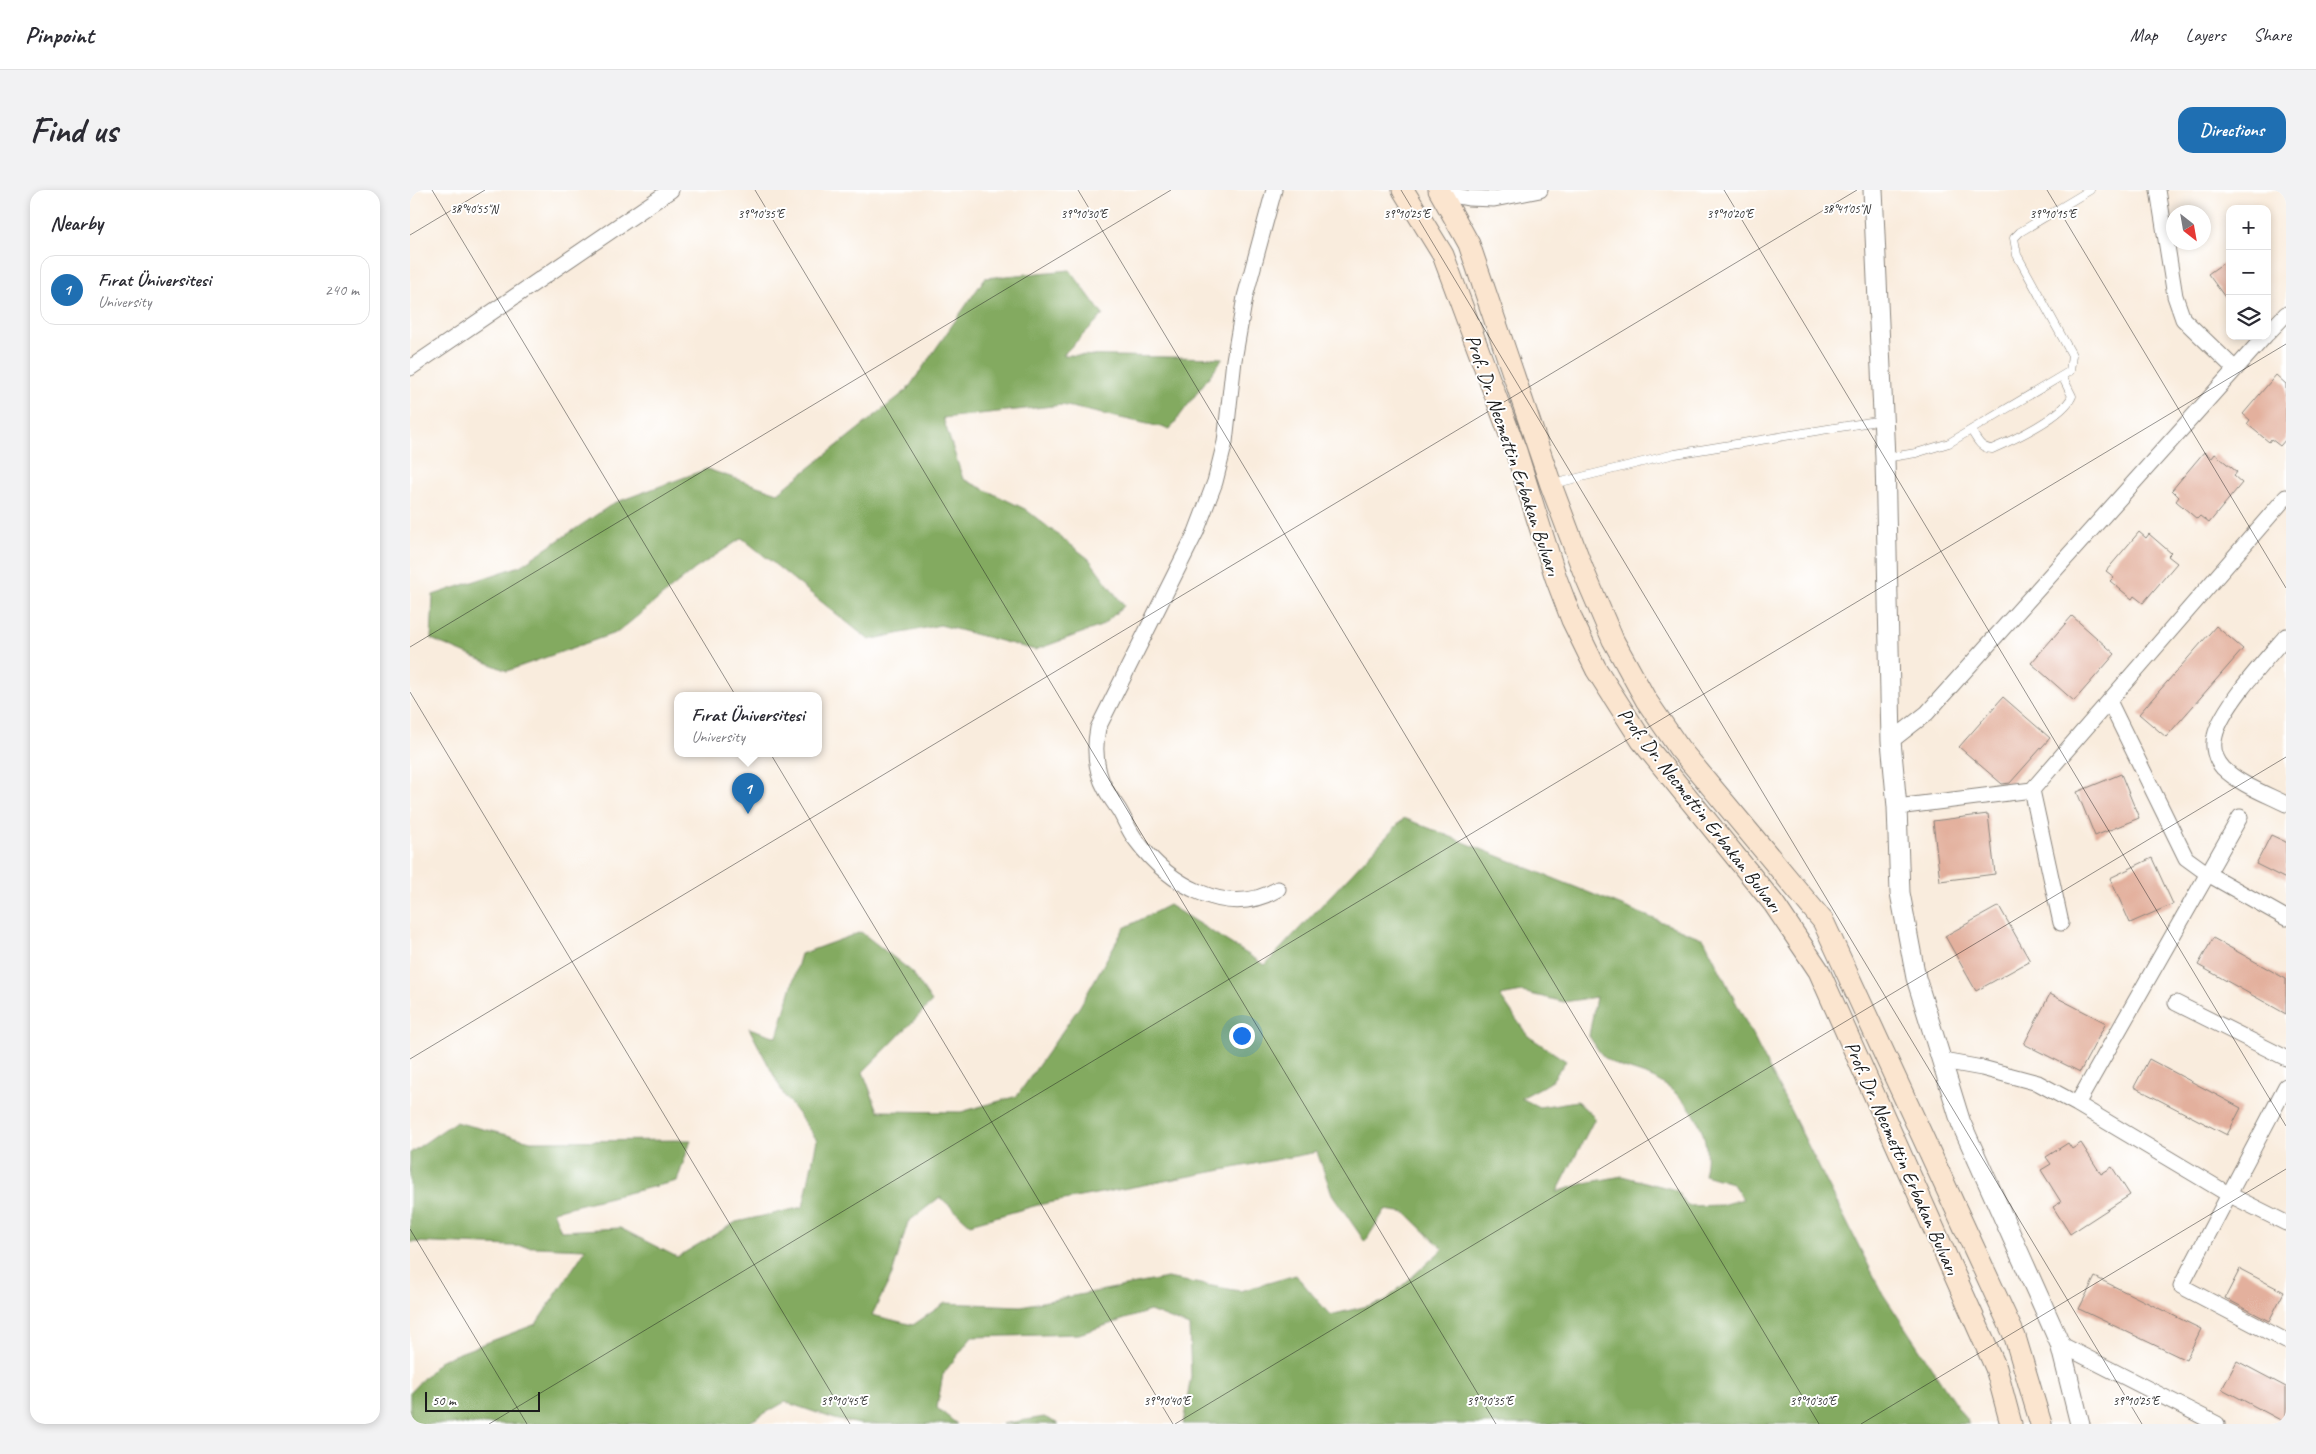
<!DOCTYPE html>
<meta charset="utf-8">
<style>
:root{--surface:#fff;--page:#f2f2f3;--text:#2b2b33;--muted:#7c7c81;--line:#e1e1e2;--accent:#1f6fb2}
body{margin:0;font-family:Caveat,sans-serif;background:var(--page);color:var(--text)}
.controls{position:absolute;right:15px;top:15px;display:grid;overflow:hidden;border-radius:10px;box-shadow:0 2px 8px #0003}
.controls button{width:45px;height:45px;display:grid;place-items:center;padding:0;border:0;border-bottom:1px solid var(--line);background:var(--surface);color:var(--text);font:25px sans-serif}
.compass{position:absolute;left:1756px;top:15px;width:45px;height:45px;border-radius:50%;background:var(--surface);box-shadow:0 2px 8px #0003;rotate:149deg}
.scale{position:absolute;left:15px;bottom:12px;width:115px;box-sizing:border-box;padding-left:5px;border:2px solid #1c1c1c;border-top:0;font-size:14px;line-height:18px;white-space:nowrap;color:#1c1c1c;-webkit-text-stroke:4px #fff;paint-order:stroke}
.you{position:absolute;left:831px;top:845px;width:18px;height:18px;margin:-12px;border:4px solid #fff;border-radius:50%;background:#1a73e8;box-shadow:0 0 0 8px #1a73e833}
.badge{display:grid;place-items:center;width:32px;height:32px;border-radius:50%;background:var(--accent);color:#fff;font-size:16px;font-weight:700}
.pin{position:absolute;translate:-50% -41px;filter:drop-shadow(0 1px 2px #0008)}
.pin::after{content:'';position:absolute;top:26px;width:18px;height:15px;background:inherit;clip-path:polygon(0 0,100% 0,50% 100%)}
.popup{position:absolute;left:264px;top:502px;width:148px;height:65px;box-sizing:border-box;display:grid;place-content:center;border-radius:10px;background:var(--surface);filter:drop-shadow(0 1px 4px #0005);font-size:16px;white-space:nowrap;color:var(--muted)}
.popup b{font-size:19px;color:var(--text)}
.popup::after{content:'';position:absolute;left:50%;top:100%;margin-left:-10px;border:10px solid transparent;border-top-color:var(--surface)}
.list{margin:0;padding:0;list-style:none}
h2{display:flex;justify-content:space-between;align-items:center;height:65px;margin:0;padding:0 20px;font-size:21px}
h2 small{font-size:16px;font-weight:400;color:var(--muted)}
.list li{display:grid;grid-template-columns:32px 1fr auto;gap:15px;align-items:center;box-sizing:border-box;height:70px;margin:0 10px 10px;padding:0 10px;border:1px solid var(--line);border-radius:15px}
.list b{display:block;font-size:19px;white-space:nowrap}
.list p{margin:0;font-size:16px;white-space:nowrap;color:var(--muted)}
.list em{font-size:16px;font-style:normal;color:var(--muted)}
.icon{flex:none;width:28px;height:28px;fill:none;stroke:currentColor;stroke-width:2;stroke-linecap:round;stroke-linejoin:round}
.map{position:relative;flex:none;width:1876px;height:1234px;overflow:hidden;border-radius:15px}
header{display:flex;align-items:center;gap:30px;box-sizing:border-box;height:70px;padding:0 25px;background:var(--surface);border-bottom:1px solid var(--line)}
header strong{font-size:24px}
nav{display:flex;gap:28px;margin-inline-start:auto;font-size:18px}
.intro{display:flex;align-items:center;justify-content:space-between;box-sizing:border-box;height:120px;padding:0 30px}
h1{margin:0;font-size:35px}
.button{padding:12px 22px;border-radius:15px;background:var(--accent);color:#fff;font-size:18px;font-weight:700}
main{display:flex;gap:30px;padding:0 30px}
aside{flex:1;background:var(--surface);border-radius:15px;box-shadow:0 2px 8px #0003}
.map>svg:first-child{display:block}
.forest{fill:#83aa60;stroke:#50633e;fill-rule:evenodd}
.building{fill:#e3b09d}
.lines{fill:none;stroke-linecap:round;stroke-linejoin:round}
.service-casing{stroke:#8a847c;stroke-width:9}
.minor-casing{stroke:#8a847c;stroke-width:17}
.tertiary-casing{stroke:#8a847c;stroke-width:21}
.secondary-casing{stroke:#8a847c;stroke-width:23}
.service{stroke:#fff;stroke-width:8}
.minor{stroke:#fff;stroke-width:15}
.tertiary{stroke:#fff;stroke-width:19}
.secondary{stroke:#fbe5cf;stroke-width:21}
.ticks{fill:none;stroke:#1c1c1c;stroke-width:1;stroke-opacity:0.45}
.labels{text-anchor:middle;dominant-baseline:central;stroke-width:4;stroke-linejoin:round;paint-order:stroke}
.street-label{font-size:20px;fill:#1c1c1c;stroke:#fff}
.ticks-label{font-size:12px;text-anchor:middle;fill:#1c1c1c;stroke:#fff;stroke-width:4;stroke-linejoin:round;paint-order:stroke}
</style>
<header>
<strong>Pinpoint</strong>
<nav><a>Map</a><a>Layers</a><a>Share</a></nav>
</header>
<div class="intro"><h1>Find us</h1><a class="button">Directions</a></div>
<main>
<aside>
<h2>Nearby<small></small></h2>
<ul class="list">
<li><span class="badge">1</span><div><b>Fırat Üniversitesi</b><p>University</p></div><em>240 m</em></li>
</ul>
</aside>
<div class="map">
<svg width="1876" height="1234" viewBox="0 0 1876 1234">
<rect width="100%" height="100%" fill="#fff"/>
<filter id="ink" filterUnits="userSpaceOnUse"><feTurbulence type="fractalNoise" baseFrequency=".02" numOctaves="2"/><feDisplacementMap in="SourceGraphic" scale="10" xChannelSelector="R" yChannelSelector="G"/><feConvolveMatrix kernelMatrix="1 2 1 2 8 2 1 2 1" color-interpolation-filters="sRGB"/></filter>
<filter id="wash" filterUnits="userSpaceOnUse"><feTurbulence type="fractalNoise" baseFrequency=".0096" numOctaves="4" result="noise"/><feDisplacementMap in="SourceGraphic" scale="20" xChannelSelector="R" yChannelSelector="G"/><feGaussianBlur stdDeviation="1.12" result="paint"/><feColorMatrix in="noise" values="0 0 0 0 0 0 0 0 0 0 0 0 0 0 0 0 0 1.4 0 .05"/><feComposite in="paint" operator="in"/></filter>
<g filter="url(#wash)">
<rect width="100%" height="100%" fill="#f9ecdd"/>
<path class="forest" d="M660,80L693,125L653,165L813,168L760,239L652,215L533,228L553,289L615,319L679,369L714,416L691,436L625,460L530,435L459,450L332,348L285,379L208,442L97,481L21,449L23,405L110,376L204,313L297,279L368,303L497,200L575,88Z
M994,628L1294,749L1473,1104L1559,1234H773L781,1186L779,1136L740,1121L669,1144L562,1147L533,1184L527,1218L547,1234H451L428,1230L375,1212L336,1234H0V1202L31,1170L126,1134L176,1059L0,1052V963L45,932L121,951L281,950L267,991L143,1021L151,1041L210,1038L267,1067L326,1032L393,1017L407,950L374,905L339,838L367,847L391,764L451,742L501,781L522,812L453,882L468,921L551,922L607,906L670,816L714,738L759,715L855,775ZM1112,802L1154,812L1186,807L1179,846C1184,853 1189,863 1195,868C1206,878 1231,882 1245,889C1281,909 1304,943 1294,985L1322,993L1333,1009L1311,1015L1277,1016L1266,1000L1212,986L1175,993L1147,1002L1185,928L1167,911L1129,917L1111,908L1141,892L1156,871L1118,846L1090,806ZM907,962L922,1004L955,1052L975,1020L996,1023L1033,1059L974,1112L920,1125L886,1085L830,1101L757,1088L611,1116L535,1113L503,1135L462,1125L482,1085L498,1032L530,1007L560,1034L628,1015Z
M634,1227L649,1234H592Z"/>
<g id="blocks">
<path class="building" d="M1820,68V114L1798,84Z
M1866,185L1876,194V249L1870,256L1861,249L1859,252L1837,234L1840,230L1833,224Z
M1794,262L1802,268L1805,264L1827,282L1824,286L1832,293L1799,333L1790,326L1787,329L1766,311L1769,307L1762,300Z
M1729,342L1736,348L1739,344L1761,363L1758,366L1767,373L1733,413L1724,406L1722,409L1700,391L1704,387L1696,381Z
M1662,426L1705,464L1664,511L1621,473Z
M1806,436L1833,459L1756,547L1729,524Z
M1593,507L1640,548L1600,593L1592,594L1549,557Z
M1711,584L1729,628L1685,646L1667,602Z
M1578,624L1585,684L1530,691L1523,631Z
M1861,645L1876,652V689L1846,674Z
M1742,668L1763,714L1720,733L1700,688Z
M1589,716L1620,771L1566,801L1535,746Z
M1803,748L1876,789V824L1788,775Z
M1640,804L1696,833L1670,882L1614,854Z
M1739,869L1831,918L1817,945L1724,897Z
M1658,953L1662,959L1671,953L1691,984L1702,977L1720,1005L1660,1044L1643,1017L1651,1012L1631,980L1641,974L1636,967Z
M1830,1079L1874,1102L1859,1131L1815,1108Z
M1685,1087L1791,1139L1776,1170L1669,1119Z
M1827,1171L1876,1197V1233L1812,1199Z"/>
</g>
</g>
<g filter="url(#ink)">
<use href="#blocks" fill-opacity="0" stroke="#8a847c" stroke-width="1"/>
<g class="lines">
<defs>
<path id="service" d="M1561,240C1567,250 1570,258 1582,259C1603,250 1654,226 1662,206L1652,186
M1475,268L1506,263L1539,253L1660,181L1662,165L1607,65L1604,48L1610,42L1680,0
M1143,294L1265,264L1473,230"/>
<path id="minor" d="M864,0L835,107L824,170L815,252L805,292L786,342L688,538C685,553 685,568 689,583C693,598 701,608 709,620C715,630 719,641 726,650C758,693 816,730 868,699
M1748,0L1765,106L1773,129L1825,179
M1031,3L1058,8L1084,9L1130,0
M1857,144L1876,124
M0,178L261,0
M1876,446C1857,468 1811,518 1805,546C1802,557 1805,569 1813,578C1829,594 1856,604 1876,614
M1699,511L1776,668L1798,684L1876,728
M1481,551L1517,523L1855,146
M1487,617L1622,600
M1651,733L1622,600L1876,307
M1766,813L1876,868
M1533,871L1572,878L1628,893L1667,914L1818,1004L1876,1033
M1876,896L1771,1096L1876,1151
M1667,914L1830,627
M1650,1154L1807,1234"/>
<path id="tertiary" d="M1463,0L1475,268L1481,551L1487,617L1490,703L1506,788L1551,933L1650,1154L1670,1234"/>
<path id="secondary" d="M993,0L1033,65L1106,261L1146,388L1162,430L1186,479L1232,551L1364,714L1409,781L1586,1178L1601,1234
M1029,0L1059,54L1141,295L1173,380L1203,450L1236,510L1269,558L1413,731L1605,1147L1631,1234"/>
</defs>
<use href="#service" class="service-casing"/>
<use href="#minor" class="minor-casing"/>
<use href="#tertiary" class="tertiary-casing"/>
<use href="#secondary" class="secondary-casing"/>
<use href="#service" class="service"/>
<use href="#minor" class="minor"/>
<use href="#tertiary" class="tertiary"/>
<use href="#secondary" class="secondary"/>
</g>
</g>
<path class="ticks" d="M22,0L763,1234M345,0L1086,1234M668,0L1409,1234M991,0L1732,1234M1314,0L1876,936M1637,0L1876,398M0,45L75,0M0,457L761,0M0,502L440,1234M0,869L1447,0M0,1039L117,1234M79,1234L1876,154M765,1234L1876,567M1451,1234L1876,979"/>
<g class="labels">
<g class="street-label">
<text transform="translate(1103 265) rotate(71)">Prof. Dr. Necmettin Erbakan Bulvarı</text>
<text transform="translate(1290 620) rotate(52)">Prof. Dr. Necmettin Erbakan Bulvarı</text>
<text transform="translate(1492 968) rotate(66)">Prof. Dr. Necmettin Erbakan Bulvarı</text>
</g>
</g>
<g class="ticks-label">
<text x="64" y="23">38°40'55"N</text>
<text x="1436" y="23">38°41'05"N</text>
<text x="351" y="28">39°10'35"E</text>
<text x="674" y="28">39°10'30"E</text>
<text x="997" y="28">39°10'25"E</text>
<text x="1320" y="28">39°10'20"E</text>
<text x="1643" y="28">39°10'15"E</text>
<text x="434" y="1215">39°10'45"E</text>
<text x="757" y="1215">39°10'40"E</text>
<text x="1080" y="1215">39°10'35"E</text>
<text x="1403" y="1215">39°10'30"E</text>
<text x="1726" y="1215">39°10'25"E</text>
</g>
</svg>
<div class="controls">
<button>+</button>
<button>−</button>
<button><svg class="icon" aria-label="layers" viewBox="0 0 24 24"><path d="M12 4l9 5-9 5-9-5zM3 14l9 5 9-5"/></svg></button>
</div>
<svg class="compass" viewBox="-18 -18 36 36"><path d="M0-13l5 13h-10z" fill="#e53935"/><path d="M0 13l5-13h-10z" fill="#7c7c81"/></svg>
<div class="scale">50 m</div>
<div class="you"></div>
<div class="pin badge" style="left:338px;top:624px">1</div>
<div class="popup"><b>Fırat Üniversitesi</b>University</div>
</div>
</main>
